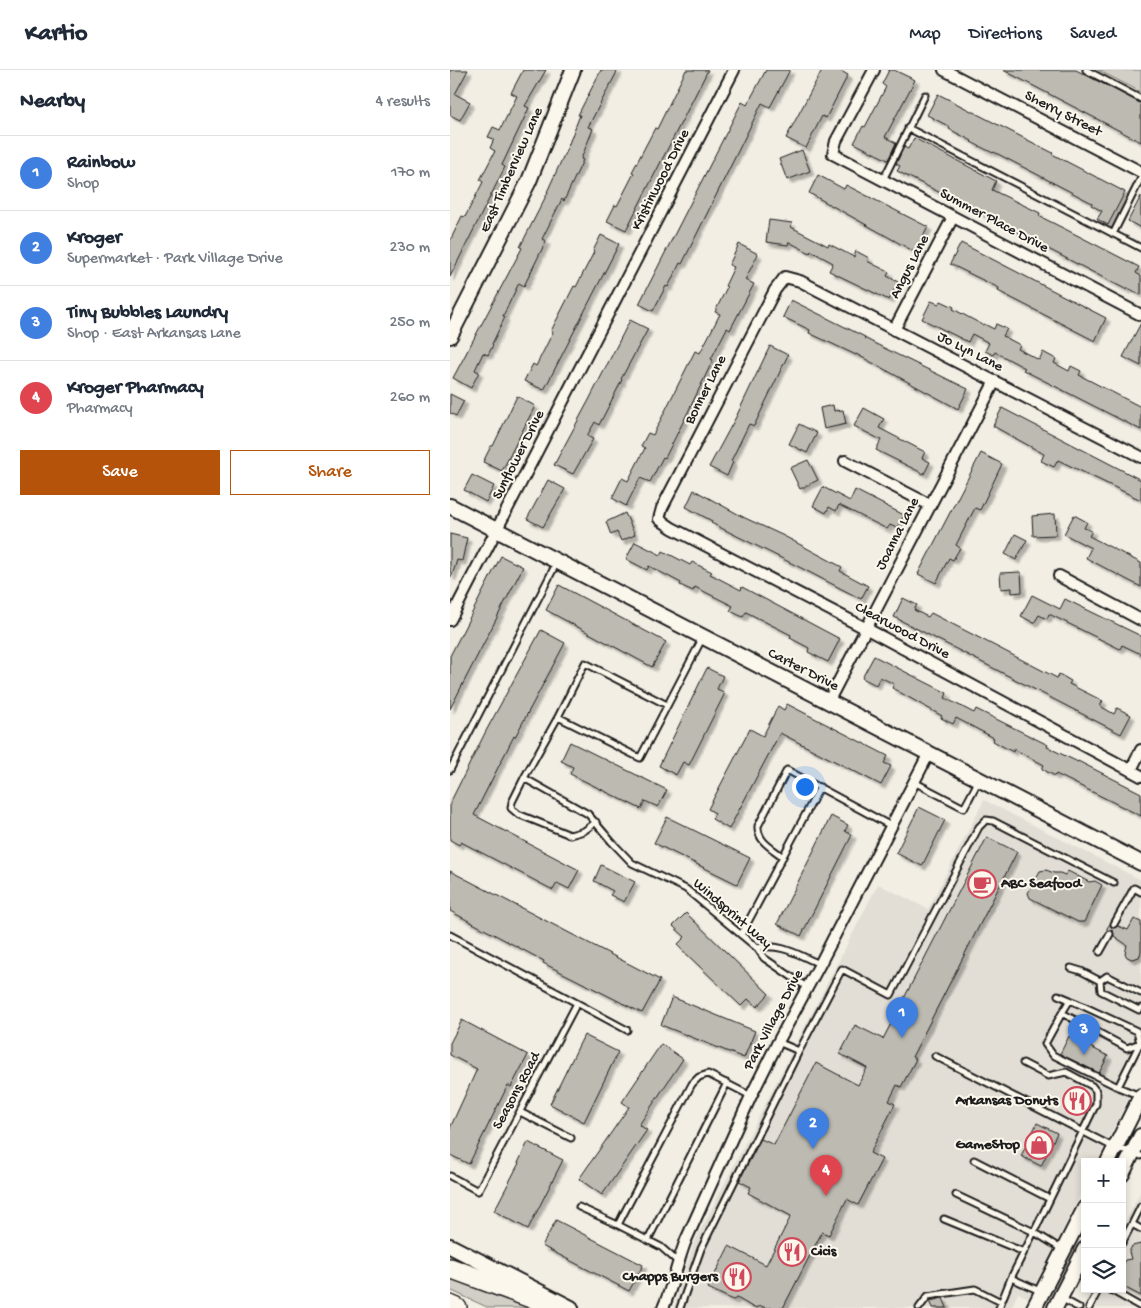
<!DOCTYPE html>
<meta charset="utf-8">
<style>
:root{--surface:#fff;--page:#f2f2f3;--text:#1f2937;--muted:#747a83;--line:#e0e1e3;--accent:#b45309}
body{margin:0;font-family:"Gochi Hand",sans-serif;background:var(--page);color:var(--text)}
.controls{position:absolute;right:15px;bottom:15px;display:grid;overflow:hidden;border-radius:0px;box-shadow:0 2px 8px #0003}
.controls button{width:45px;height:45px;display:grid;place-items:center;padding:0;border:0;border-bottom:1px solid var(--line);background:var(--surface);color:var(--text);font:25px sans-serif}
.you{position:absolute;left:354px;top:716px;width:18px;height:18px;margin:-12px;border:4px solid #fff;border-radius:50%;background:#1a73e8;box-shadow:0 0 0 8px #1a73e833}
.badge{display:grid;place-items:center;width:32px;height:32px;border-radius:50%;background:var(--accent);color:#fff;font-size:16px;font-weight:700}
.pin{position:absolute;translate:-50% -41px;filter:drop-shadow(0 1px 2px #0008)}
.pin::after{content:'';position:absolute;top:26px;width:18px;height:15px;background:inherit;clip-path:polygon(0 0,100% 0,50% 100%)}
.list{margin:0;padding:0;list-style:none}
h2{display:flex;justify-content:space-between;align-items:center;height:65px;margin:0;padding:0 20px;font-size:21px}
h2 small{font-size:16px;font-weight:400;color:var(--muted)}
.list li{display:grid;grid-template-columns:32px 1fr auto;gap:15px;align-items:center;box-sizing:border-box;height:75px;padding:0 20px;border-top:1px solid var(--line)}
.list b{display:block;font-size:19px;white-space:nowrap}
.list p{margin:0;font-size:16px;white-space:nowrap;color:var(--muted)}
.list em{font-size:16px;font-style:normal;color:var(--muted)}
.actions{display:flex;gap:10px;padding:15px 20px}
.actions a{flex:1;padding:11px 0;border:1px solid var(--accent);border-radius:0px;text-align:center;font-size:18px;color:var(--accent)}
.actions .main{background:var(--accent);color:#fff}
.icon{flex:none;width:28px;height:28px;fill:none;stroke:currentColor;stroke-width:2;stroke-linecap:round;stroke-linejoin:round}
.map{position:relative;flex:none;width:691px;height:1238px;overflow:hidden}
header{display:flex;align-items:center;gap:30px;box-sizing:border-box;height:70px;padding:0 25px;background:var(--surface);border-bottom:1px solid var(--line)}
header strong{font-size:24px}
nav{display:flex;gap:28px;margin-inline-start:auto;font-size:18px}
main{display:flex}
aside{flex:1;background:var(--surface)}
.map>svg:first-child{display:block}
.built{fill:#e2ded5}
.green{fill:#d2cfc6;stroke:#777671}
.building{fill:#bdbab1;stroke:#1c1c1c;filter:url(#shadow)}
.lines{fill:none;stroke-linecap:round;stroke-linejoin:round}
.lane-casing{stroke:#1c1c1c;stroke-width:9}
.street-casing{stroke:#1c1c1c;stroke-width:14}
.secondary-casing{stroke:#1c1c1c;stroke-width:18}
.highway-casing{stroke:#1c1c1c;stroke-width:22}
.lane{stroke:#fbf7ec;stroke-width:5}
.street{stroke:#fbf7ec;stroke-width:10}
.secondary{stroke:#fbf7ec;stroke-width:14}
.highway{stroke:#fbf7ec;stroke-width:19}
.labels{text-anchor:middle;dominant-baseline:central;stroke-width:4;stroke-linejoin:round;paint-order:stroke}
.street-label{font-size:15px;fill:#1c1c1c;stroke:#fbf7ec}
.poi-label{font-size:15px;font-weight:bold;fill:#1c1c1c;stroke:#fbf7ec;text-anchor:end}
</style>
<header>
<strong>Kartio</strong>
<nav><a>Map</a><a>Directions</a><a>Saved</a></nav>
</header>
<main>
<aside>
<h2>Nearby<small>4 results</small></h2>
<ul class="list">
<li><span class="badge" style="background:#3f7fe0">1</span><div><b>Rainbow</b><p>Shop</p></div><em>170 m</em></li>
<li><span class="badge" style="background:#3f7fe0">2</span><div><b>Kroger</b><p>Supermarket · Park Village Drive</p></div><em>230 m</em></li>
<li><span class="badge" style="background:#3f7fe0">3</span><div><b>Tiny Bubbles Laundry</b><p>Shop · East Arkansas Lane</p></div><em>250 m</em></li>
<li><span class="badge" style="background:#e0444e">4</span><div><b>Kroger Pharmacy</b><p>Pharmacy</p></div><em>260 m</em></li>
</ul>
<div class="actions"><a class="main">Save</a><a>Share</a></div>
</aside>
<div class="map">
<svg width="691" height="1238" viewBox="0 0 691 1238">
<defs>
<filter id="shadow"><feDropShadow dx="4" dy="4" stdDeviation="1" flood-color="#0004"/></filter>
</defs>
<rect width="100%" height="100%" fill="#f2eee4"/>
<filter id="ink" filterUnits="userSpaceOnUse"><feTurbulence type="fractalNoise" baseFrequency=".02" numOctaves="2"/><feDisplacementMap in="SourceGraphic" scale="10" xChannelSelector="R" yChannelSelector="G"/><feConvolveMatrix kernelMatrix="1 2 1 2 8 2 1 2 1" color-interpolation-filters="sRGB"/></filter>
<g filter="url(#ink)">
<path class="built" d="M534,730L691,810V980L672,1018L681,1023L647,1092H635V1116L579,1228L568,1223L561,1238H224L243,1175L428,814L478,839Z
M691,1121V1238H632L642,1219H672V1158Z"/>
<path class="green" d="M648,0H691V22Z
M0,1204L90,1238H39L0,1220Z"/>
<path class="building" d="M0,0H18L5,24L20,32L10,50L0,45Z
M73,0H96L75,36L79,38L52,95L55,97L0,207V171L12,146L15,147L33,112L30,110L45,81L40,78L44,69L38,67L43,57L50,60L67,26L61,23Z
M151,0H168L138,57L143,59L131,89L133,90L114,131L112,129L92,169L96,171L74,216L69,213L53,246L55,247L42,274L43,275L38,285L33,283L25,300L29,302L21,318L3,308L72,178L70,177L98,122H97L118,76L130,45H128Z
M236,0H258L176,160L157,151L165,135L167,136L184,103L182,102L205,58L207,59Z
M316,0H340L320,37L312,33L232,194L230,193L218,217L216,216L203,241L189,234L292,32L297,35Z
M372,0H389L398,5L376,48L372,46L356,78L336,68Z
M439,0H444L465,10L435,67L446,73L438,90L404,73L413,56L415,57L436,17L432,14Z
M553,0H626L691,33V72Z
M488,24L603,83L602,84L675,122L658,155L647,149L652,141L641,135L642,133L544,82L543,83L521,72L522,71L499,59L500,57L477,45Z
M464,68L546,111L542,120L590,143L589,146L615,159L689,197L686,203L691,206V225L678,218L677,220L583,171L584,170L447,101L450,96L446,94L454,77L458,79Z
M352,80L360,101L337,110L329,89Z
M368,105L394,119L396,115L478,157L465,182L359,123Z
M691,126V158L678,151Z
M319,150L342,153L341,157L378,176L379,174L404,187L406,181L419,188L417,191L439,202L437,206L448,212L439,230L379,201L383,193L361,181L360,183L339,172L338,175L316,172Z
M151,165L169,174L94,320L74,311L83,294L86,296L103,262L101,261L124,216L126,217L144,182L143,181Z
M511,173L656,248L645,271L548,221L549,218L500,194Z
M289,174L308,184L295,210L304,214L280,260L277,258L261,289L263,290L238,342L215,388L213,387L200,412L190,408L176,436L162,428L172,408L178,411L195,378L191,376L198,363L203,365L245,281L250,283L270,244L265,242L277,217L275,216L284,197L279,195Z
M341,230L415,267L414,268L444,283L518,319L508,339L406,284V285L359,263L360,260L333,247Z
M481,231L489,234L491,231L504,237L503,239L533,255L534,254L544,259L546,254L557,259L553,266L570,275L568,279L589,290L593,282L606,289L604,293L619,301L621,296L631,301L629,305L691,337V360L573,300L575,298L545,282L543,285L535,281L539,273L522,264L518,272L472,249Z
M180,250L198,259L171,309L172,310L149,355L145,352L137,366L143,369L123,404L104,395L139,330Z
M691,253V296L673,287Z
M320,276L338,285L304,356L299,354L281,391L283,392L277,406L259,397L286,347Z
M0,324L14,331L6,346L0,343Z
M67,326L85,336L52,401L33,392L41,376H43Z
M383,335L384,341L393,340L396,354L374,359L370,338Z
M414,338L434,349L429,358L475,382L472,388L480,392L474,404L426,380L431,370L404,356Z
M552,338L691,410V430L608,390L604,397L591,391L594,384L543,356Z
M349,354L367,363L357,383L339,374Z
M531,383L552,394L530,440L525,438L506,475L510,478L503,490L499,488L486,513L468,504Z
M358,390L368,410L350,419L340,398Z
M22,405L44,416L36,432L14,420Z
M98,410L115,419L93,457L77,449Z
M373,417L400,431L405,420L454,445L447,458L440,455L437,459L389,435L386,441L379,437L376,443L363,436Z
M244,420L295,448L334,466L392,497L390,501L418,516L411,529L355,500L261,453L262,451L236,437Z
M175,443L185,465L171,471L167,462L161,465L156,452Z
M605,444L606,465L583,466L582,446Z
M624,445L637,452L634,458L642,461L639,466L691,493V517L636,488L641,478L614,464Z
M0,464L17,468L12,491L7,490L2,506H0Z
M565,464L577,470L566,490L555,484Z
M185,472L211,485L213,481L240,495L242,492L262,502L260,504L291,520L292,517L390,569L378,592L358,582L359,578L340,568L341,565L296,542L293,547L280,541L283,536L245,517L243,521L230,515L231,513L199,496L197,500L176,489Z
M51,486L73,497L0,639V586Z
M571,502L572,522L562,523V518L551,519L550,503Z
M109,515L216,572L202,597L96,540Z
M582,525L610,539L615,529L691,566V584L672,575L670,579L599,544L597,549L589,545L584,553L571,546Z
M453,528L467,535L464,540L478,547L481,543L607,608L609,604L621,611L619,614L653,631L650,636L664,644L667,638L681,645L671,664L444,547Z
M91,560L115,573L65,667L64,666L24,745L129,800L119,819L107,813L103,820L11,772L9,775L0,770V733L36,661Z
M424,586L497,623L495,628L524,643L526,639L598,675L597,677L628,692V691L691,723V746L606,704L605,706L592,699L594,695L564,679L563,682L543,671L544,668L506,648L503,654L491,648L492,646L442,618L444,614L430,607L426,615L412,608Z
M257,598L273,606L267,619L275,623L239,695L233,692L226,705L209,696Z
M337,634L438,686L434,693L441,696L431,715L330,663L279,759L262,749L265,743L258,739L300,659L313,666L328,636L334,640Z
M120,672L217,720L208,737L195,731L191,739L120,704L123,697L111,691Z
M469,737L495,750L472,796L446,783Z
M381,746L398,755L395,761L402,765L351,866L327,854Z
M217,747L300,788L287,814L204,773Z
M537,767L567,782L462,987L466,989L451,1017L447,1015L439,1031L445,1034L420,1083L432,1089L408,1135L397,1129L379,1165L372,1162L333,1238H316L311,1236L304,1238L287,1228L283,1230L258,1218L279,1176L316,1195L341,1146L298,1123L301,1117L289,1111L311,1069L324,1075L366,993L408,1015L417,998L390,984L405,955L433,969Z
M151,795L185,812L174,832L160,825L163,821L144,811Z
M596,800L604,803H610L615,805L618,801L639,812L645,811L652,815L634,852H628L580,828L578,823L590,801Z
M0,801L210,910L192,943L93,893L94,891L0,841Z
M236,843L319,924L307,937L298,929L291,936L227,875L235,867L223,856Z
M684,849L691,852V882L689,887L682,889L677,887L675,884L677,875L664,866L663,861L660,860L657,861V858L660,854L662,858L668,856L678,860Z
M222,927L305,961L294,988L211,955Z
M12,950L78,985L61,1017L58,1015L19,1094L0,1085V1058L27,999L0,985V973Z
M134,965L168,982L134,1052L100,1034Z
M619,966L658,986L649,1003L610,984Z
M211,974L233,989L189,1055L197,1060L152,1125L129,1109L179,1037L172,1032Z
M622,1023L636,1030L632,1039L618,1031Z
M587,1053L607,1063L591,1096L571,1086Z
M78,1072L113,1090L78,1159L44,1141L69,1093H68Z
M106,1150L193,1195L179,1221L92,1176Z
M691,1174V1226L672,1216V1195L675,1190L681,1189L679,1182L682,1176Z
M493,1228L497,1238H483L480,1231Z"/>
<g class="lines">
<defs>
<path id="lane" d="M636,0L691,29
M458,58L691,178
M433,110L475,25
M663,164L691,108
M253,567L190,688L108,647L74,708L138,744L161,771L182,793L236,819L307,878L314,888L358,918
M108,647L135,593L217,635
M0,700L107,492
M74,708L62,732L61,738L68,744L120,765L134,761L146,752
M464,712L514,738L529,710
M333,787C322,778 307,771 308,756L337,700L441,756
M664,854L684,818L691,822
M0,865L177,960
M291,865L370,717
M307,878C332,873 348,885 370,894
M650,882L660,864
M621,898L631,901L650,911
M691,923L657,906L650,911L651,921L689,940L691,938
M608,925L620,930
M612,943L595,974L603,985L668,1017L690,973L687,961L620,930L612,943L677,978L690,973L691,974
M349,981L392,899L441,925L529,757L536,750L543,751L664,813
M485,986L665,1078L683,1082L691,1086
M573,993L598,1006L616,1002L642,1016L646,1021V1034L584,1162L613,1180
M668,1017L690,1026
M70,1042L121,1068
M524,1090L600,1129
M0,1106L28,1121L127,933
M506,1125L584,1162L561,1208
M691,1136L682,1154L691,1159
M129,1137L168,1155
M494,1149L574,1182
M198,1170L277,1013
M672,1173L682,1154
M228,1192L211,1177L168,1155L173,1145L242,1014L249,1007L258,1004L301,1026
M659,1219L691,1237
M611,1228L629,1238
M230,1238L251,1179L349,981L328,972
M469,1238L478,1226L525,1219L551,1232
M549,1238L561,1208L592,1222
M639,1238L649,1219"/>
<path id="street" d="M424,0L386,71L383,84L691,245
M494,0L691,102
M444,260L503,147
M691,387L350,211L335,207L325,220L212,438L209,449L222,458L417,559L691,706
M395,391L480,435
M609,506L691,550
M0,550L284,0
M378,632L545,311
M681,700L691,680
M213,1238C223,1216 227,1193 236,1170L301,1026L328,972L370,894L479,683"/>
<path id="secondary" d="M0,266L79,111L123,0
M0,436L691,793
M658,1092L691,1026
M672,1104L691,1066
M0,1176L121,1238
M584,1238L635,1138
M605,1238L635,1179"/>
<path id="highway" d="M0,1198L108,1238
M0,1235L7,1238"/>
</defs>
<use href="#lane" class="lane-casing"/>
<use href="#street" class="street-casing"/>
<use href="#secondary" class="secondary-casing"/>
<use href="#highway" class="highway-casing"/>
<use href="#lane" class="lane"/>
<use href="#street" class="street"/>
<use href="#secondary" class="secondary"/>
<use href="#highway" class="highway"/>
</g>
</g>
<defs>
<symbol id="cafe-ring" viewBox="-11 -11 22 22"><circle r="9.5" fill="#fbf7ec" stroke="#d1495b" stroke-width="1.5"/><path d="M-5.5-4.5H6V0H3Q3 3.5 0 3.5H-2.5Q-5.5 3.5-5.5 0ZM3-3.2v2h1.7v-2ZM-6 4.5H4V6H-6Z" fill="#d1495b"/></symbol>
<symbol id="restaurant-ring" viewBox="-11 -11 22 22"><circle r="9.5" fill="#fbf7ec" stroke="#d1495b" stroke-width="1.5"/><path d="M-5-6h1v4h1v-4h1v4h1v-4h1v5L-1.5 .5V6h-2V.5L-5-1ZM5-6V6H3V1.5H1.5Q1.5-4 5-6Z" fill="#d1495b"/></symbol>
<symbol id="shop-ring" viewBox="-11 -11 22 22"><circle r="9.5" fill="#fbf7ec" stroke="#d1495b" stroke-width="1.5"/><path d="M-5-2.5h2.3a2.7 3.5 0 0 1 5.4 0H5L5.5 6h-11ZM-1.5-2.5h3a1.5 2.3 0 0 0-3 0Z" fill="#d1495b"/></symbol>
</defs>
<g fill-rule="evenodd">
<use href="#cafe-ring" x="516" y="798" width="32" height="32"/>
<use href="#restaurant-ring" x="611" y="1015" width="32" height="32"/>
<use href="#shop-ring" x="573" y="1059" width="32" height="32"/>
<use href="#restaurant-ring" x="326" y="1166" width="32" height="32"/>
<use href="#restaurant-ring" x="271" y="1191" width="32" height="32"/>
</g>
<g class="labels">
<g class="street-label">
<text transform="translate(613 44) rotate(27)">Sherry Street</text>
<text transform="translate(62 100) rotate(-66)">East Timberview Lane</text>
<text transform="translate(211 110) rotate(-63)">Kristinwood Drive</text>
<text transform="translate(544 151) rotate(28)">Summer Place Drive</text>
<text transform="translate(460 197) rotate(-63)">Angus Lane</text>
<text transform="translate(520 282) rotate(27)">Jo Lyn Lane</text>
<text transform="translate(256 320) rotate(-63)">Bonner Lane</text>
<text transform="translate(69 385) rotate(-63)">Sunflower Drive</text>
<text transform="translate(448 464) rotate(-63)">Joanna Lane</text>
<text transform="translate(452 561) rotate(28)">Clearwood Drive</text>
<text transform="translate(353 600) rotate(27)">Carter Drive</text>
<text transform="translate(282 844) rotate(41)">Windsprint Way</text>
<text transform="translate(324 950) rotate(-62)">Park Village Drive</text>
<text transform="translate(67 1021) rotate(-62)">Seasons Road</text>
</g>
<g class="poi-label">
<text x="551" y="814" text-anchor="start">ABC Seafood</text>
<text x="608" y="1031">Arkansas Donuts</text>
<text x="570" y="1075">GameStop</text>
<text x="361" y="1182" text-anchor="start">Cicis</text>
<text x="268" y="1207">Chapps Burgers</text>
</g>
</g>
</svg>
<div class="controls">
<button>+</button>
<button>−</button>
<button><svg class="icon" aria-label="layers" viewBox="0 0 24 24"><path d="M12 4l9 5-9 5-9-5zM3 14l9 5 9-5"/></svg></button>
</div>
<div class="you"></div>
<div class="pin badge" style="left:452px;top:968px;background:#3f7fe0">1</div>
<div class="pin badge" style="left:363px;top:1079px;background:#3f7fe0">2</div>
<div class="pin badge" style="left:634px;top:985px;background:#3f7fe0">3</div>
<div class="pin badge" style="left:376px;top:1126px;background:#e0444e">4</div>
</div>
</main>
